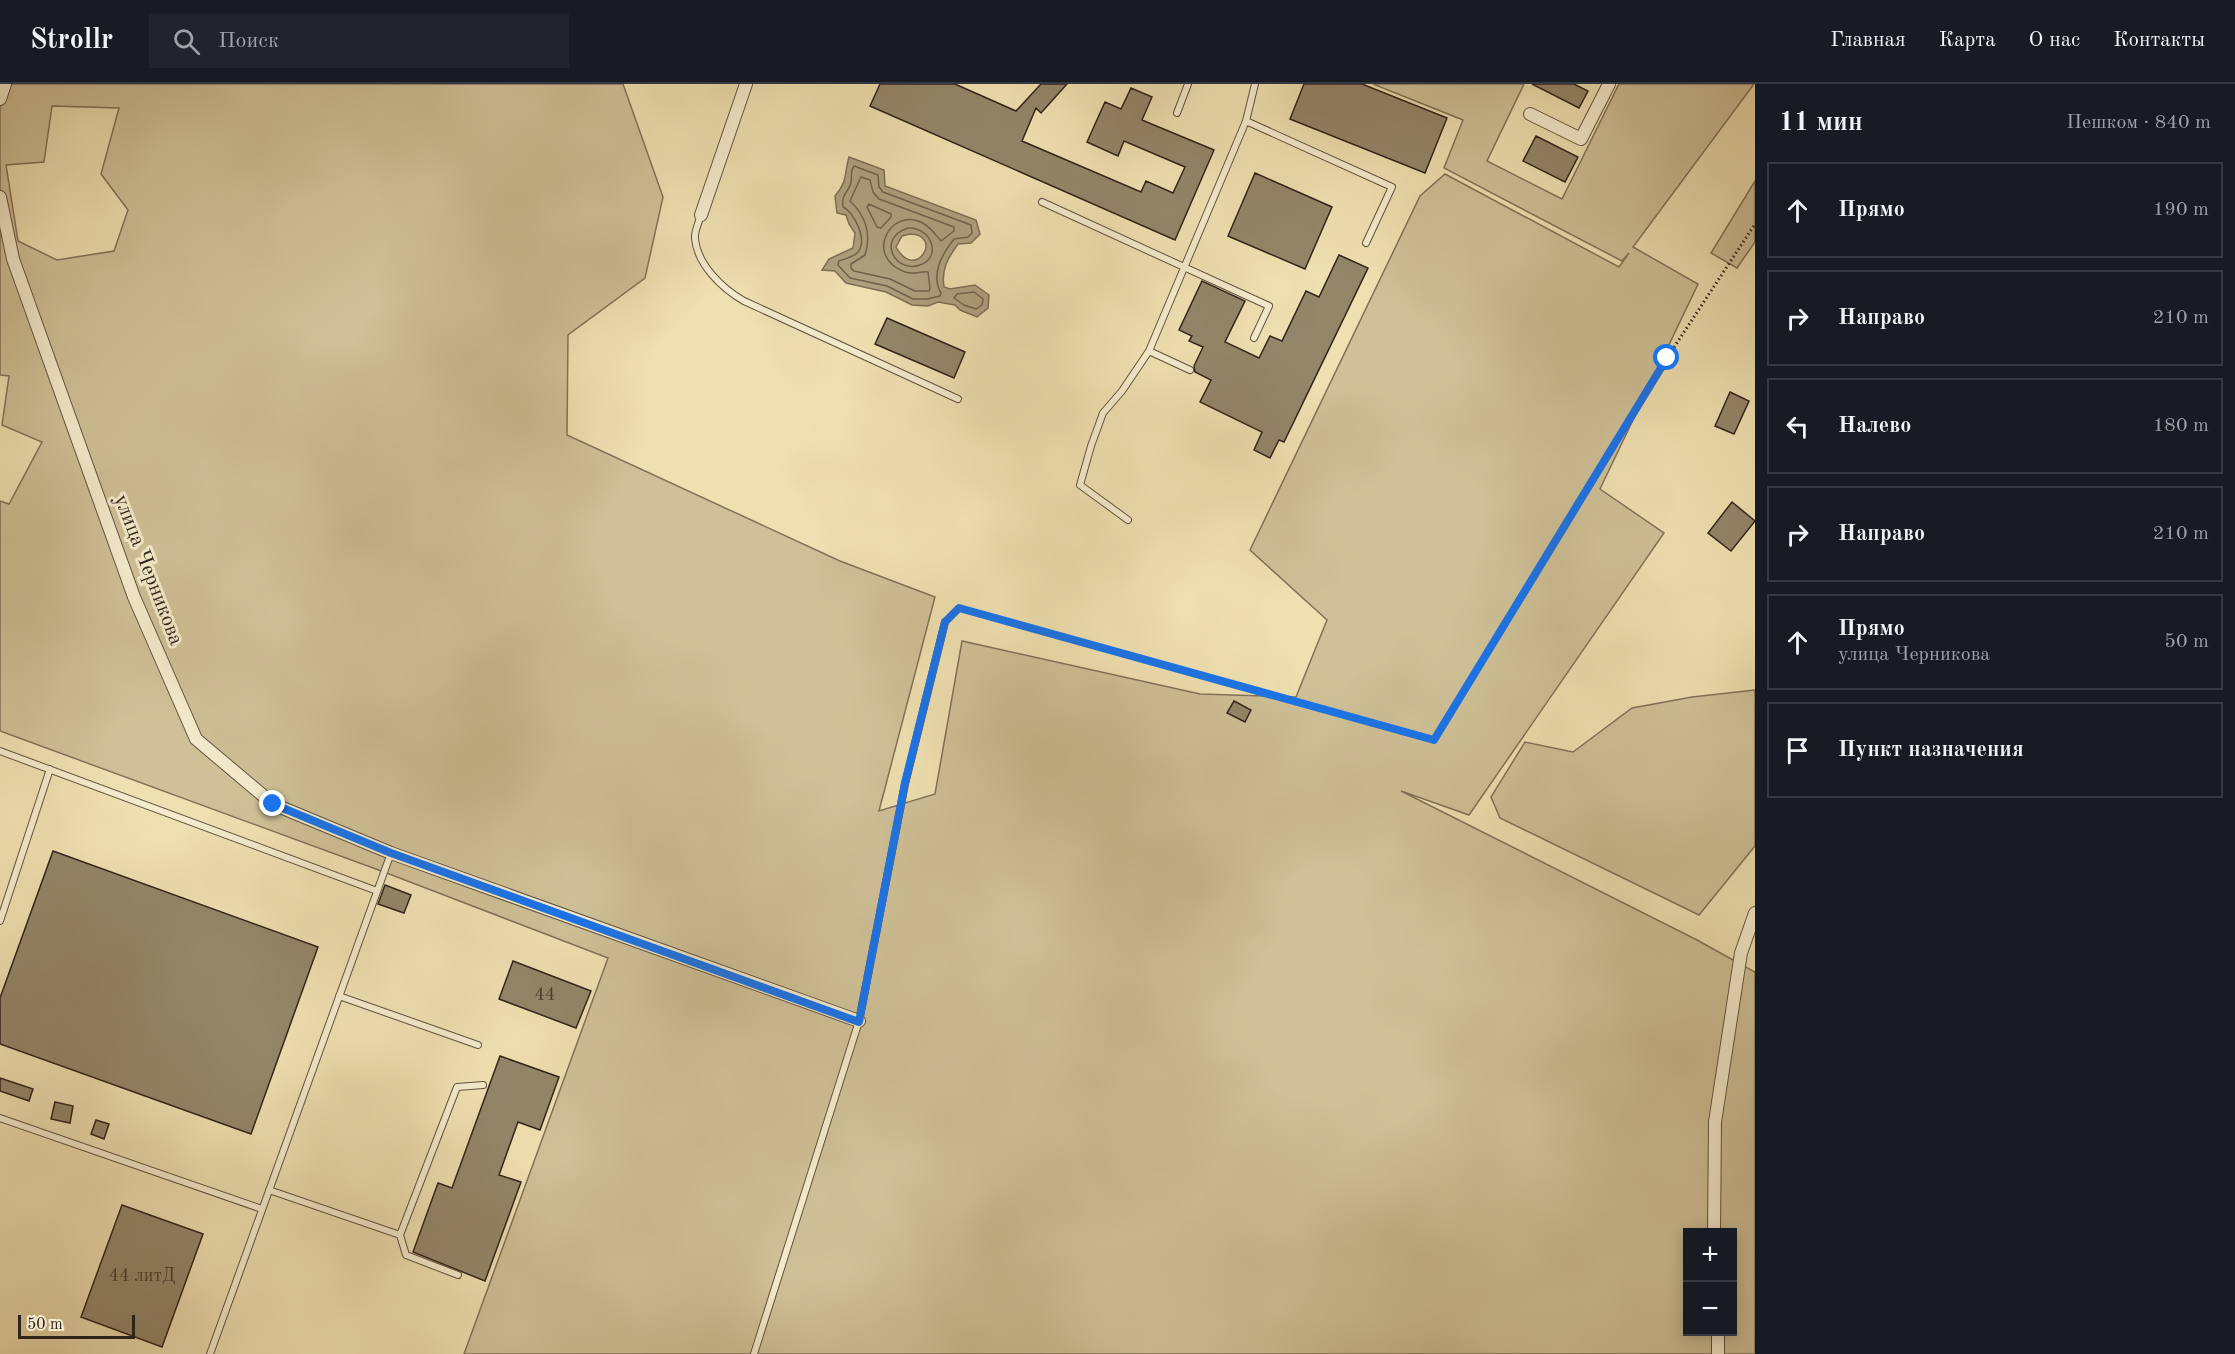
<!DOCTYPE html>
<html lang="ru">
<meta charset="utf-8">
<style>
:root{--surface:#171b24;--page:#20242c;--text:#f1f3f6;--muted:#9ea1a6;--line:#363941}
body{margin:0;font-family:"Old Standard TT",serif;background:var(--page);color:var(--text)}
.controls{position:absolute;right:18px;bottom:18px;display:grid;overflow:hidden;border-radius:0px;box-shadow:0 3px 15px #0003}
.controls button{width:54px;height:54px;display:grid;place-items:center;padding:0;border:0;border-bottom:2px solid var(--line);background:var(--surface);color:var(--text);font:30px sans-serif}
.scale{position:absolute;left:18px;bottom:15px;width:117px;box-sizing:border-box;padding-left:6px;border:3px solid #30241a;border-top:0;font-size:16px;line-height:21px;white-space:nowrap;color:#30241a;-webkit-text-stroke:4px #f5ebcc;paint-order:stroke}
.stop{position:absolute;width:18px;height:18px;margin:-14px;border:4px solid #1a73e8;border-radius:50%;background:#fff}
.stop.end{background:#1a73e8;border-color:#fff;box-shadow:0 2px 6px #0008}
.list{margin:0;padding:0;list-style:none}
h2{display:flex;justify-content:space-between;align-items:center;height:78px;margin:0;padding:0 24px;font-size:26px}
h2 small{font-size:20px;font-weight:400;color:var(--muted)}
.list li{display:grid;grid-template-columns:39px 1fr auto;gap:18px;align-items:center;box-sizing:border-box;height:96px;margin:0 12px 12px;padding:0 12px;border:2px solid var(--line);border-radius:0px}
.list b{display:block;font-size:22px;white-space:nowrap}
.list p{margin:0;font-size:20px;white-space:nowrap;color:var(--muted)}
.list em{font-size:20px;font-style:normal;color:var(--muted)}
.icon{flex:none;width:33px;height:33px;fill:none;stroke:currentColor;stroke-width:2;stroke-linecap:round;stroke-linejoin:round}
.map{position:relative;flex:none;width:1755px;height:1270px;overflow:hidden}
header{display:flex;align-items:center;gap:36px;box-sizing:border-box;height:84px;padding:0 30px;background:var(--surface);border-bottom:2px solid var(--line)}
header strong{font-size:28px}
nav{display:flex;gap:33px;margin-inline-start:auto;font-size:21px}
.search{width:420px;height:54px;background:var(--page);display:flex;align-items:center;gap:15px;box-sizing:border-box;padding:0 21px;border-radius:0px;color:var(--muted);font-size:22px}
main{display:flex}
aside{flex:1;background:var(--surface)}
.map>svg:first-child{display:block}
.green{fill:#cfc097;stroke:#807258;stroke-width:1.5;fill-rule:evenodd}
.water{fill:#aea07e;stroke:#7c6e56;stroke-width:1.5;fill-rule:evenodd}
.lines{fill:none;stroke-linecap:round;stroke-linejoin:round}
.shore{stroke:#6f624c;stroke-width:1.5}
.building{fill:#938669;stroke:#30241a;stroke-width:1.5}
.lane-casing{stroke:#605340;stroke-width:8}
.street-casing{stroke:#605340;stroke-width:14}
.path{stroke:#30241a;stroke-width:3;stroke-dasharray:1.5 3;stroke-linecap:butt}
.lane{stroke:#f5ebcc;stroke-width:6}
.street{stroke:#f5ebcc;stroke-width:12}
.route{stroke:#1a73e8;stroke-width:8}
.labels{text-anchor:middle;dominant-baseline:central;stroke-width:6;stroke-linejoin:round;paint-order:stroke}
.number-label{font-size:18px;fill:#493c2e}
.street-label{font-size:21px;fill:#30241a;stroke:#f5ebcc}
</style>
<header>
<strong>Strollr</strong>
<div class="search"><svg class="icon" aria-label="search" viewBox="0 0 24 24"><circle cx="10" cy="10" r="6"/><path d="M15 15l6 6"/></svg>Поиск</div>
<nav><a>Главная</a><a>Карта</a><a>О нас</a><a>Контакты</a></nav>
</header>
<main>
<div class="map">
<svg width="1755" height="1270" viewBox="0 0 1755 1270">
<rect width="100%" height="100%" fill="#efe0b1"/>
<filter id="stains"><feTurbulence type="fractalNoise" baseFrequency=".00333" numOctaves="4"/><feColorMatrix values="0 0 0 0 .2 0 0 0 0 .09 0 0 0 0 .02 0 0 0 .5 -.17"/></filter>
<radialGradient id="worn" r=".72"><stop offset=".6" stop-color="#630" stop-opacity="0"/><stop offset="1" stop-color="#630" stop-opacity=".3"/></radialGradient>
<path class="green" d="M0,0H623L663,113L645,194L568,251L567,351L840,477L935,513L879,727L935,710L962,557L1200,610L1296,613L1327,536L1250,466L1420,112L1445,90L1619,183L1629,169L1622,177L1444,84L1463,36L1373,0H1524L1487,77L1562,115L1619,0H1754L1633,163L1698,200L1600,405L1664,449L1469,731L1401,707L1697,856L1755,888V1270H464L608,874L384,788L0,647V417L9,420L42,358L2,341L9,292L0,291ZM52,22L119,24L101,90L128,126L114,167L57,176L18,157L6,81L44,78ZM1688,1148H1732V1248H1688Z
M1755,97V158L1737,184L1711,169Z
M1755,606V762L1699,831L1500,734L1491,713L1525,658L1573,668L1632,624L1692,613Z"/>
<path class="water" d="M849,73L884,86L885,102L976,136L980,150L971,159L958,160C948,174 941,185 944,203L950,205L975,201L989,211L988,224L977,233L960,226L955,221L938,218L928,222L912,221L886,208L846,199L835,187L822,186L829,175L853,164L855,149L849,140L846,131L837,129L835,112C848,97 844,90 849,73ZM910,150C944,150 916,199 896,163L902,152Z"/>
<g class="lines">
<path class="shore" d="M854,82L878,91L879,103L883,108L971,141L972,149L968,153L954,155C942,170 930,190 941,209L940,212L927,215H913L887,202L850,194L838,181L839,177C844,175 853,173 857,169C869,157 854,128 843,123C841,109 849,109 851,98C852,91 850,88 854,82Z
M861,93L870,96L873,108L879,115L954,143V147L941,157C935,150 931,143 921,138C891,124 863,172 905,188C913,191 921,187 928,188L930,204L929,207H915L890,195L854,187L851,184V180L865,171C872,150 865,131 850,117Z
M869,120L891,130V133L881,144L877,143L867,123Z
M908,144C931,143 943,173 920,181C895,190 876,154 908,144Z
M974,208L983,215L982,221L976,225L964,221L954,214L957,210Z"/>
</g>
<path class="building" d="M880,0H955L1016,27L1041,0H1067L1041,29L1036,24L1022,57L1141,108L1146,97L1173,109L1185,83L1124,57L1118,72L1087,58L1105,18L1121,25L1131,4L1152,13L1142,36L1214,66L1175,156L870,22Z
M1304,0H1362L1447,34L1425,89L1290,35Z
M1532,0H1574L1588,7L1579,24Z
M1536,52L1578,73L1565,98L1523,77Z
M1255,89L1332,123L1305,185L1228,152Z
M1339,171L1368,184L1284,358L1279,356L1270,374L1254,366L1262,348L1200,318L1211,296L1195,288L1194,282L1203,263L1189,257L1192,252L1179,246L1202,197L1245,217L1225,258L1259,274L1270,252L1282,257L1306,207L1319,213Z
M887,234L965,268L954,294L875,260Z
M1730,308L1749,317L1734,350L1715,342Z
M1732,418L1755,437L1731,467L1708,449Z
M1234,617L1251,626L1245,638L1227,629Z
M53,767L318,863L251,1050L0,960V914Z
M385,801L411,811L404,829L378,820Z
M513,877L591,907L576,944L499,915Z
M500,972L559,993L540,1046L518,1038L499,1091L521,1098L485,1197L413,1168L438,1099L452,1104Z
M0,994L33,1005L29,1017L0,1007Z
M55,1018L73,1022L70,1039L51,1035Z
M96,1036L109,1040L104,1055L91,1050Z
M122,1121L203,1150L162,1263L81,1233Z"/>
<g class="lines">
<defs>
<path id="lane" d="M1177,29L1188,0
M1246,37L1392,103L1366,159
M1042,118L1269,222L1254,254
M701,131C699,138 694,148 695,154C697,181 723,205 744,217L958,315
M1149,267L1190,286
M1128,436L1080,401L1091,362L1103,329L1122,307L1149,267L1246,37L1255,0
M0,667L377,807
M0,837L50,685
M339,912L478,961
M0,1034L262,1125
M269,1106L400,1151L457,1003L483,1001
M400,1151L406,1171L458,1191
M210,1270L391,769
M754,1270L859,937L905,700L945,538"/>
<path id="street" d="M0,15L5,0
M1530,30L1581,55L1609,0
M0,113L13,175L134,513L196,655L273,720L391,769L859,937
M701,131L746,0
M1714,1148L1715,1038L1741,869L1755,829
M1718,1270V1248"/>
</defs>
<use href="#lane" class="lane-casing"/>
<use href="#street" class="street-casing"/>
<path class="path" d="M952,531L959,524L1434,656L1667,274L1755,140"/>
<use href="#lane" class="lane"/>
<use href="#street" class="street"/>
</g>
<g class="lines">
<path class="route" d="M273,720L391,769L859,938L905,699L945,538L959,524L1434,656L1667,274"/>
</g>
<g class="labels">
<g class="number-label">
<text x="545" y="911">44</text>
<text x="142" y="1192">44 литД</text>
</g>
<g class="street-label">
<text transform="translate(148 486) rotate(69)">улица Черникова</text>
</g>
</g>
<rect width="100%" height="100%" filter="url(#stains)"/>
<rect width="100%" height="100%" fill="url(#worn)"/>
</svg>
<div class="controls">
<button>+</button>
<button>−</button>
</div>
<div class="scale">50 m</div>
<div class="stop" style="left:1667px;top:274px"></div>
<div class="stop end" style="left:273px;top:720px"></div>
</div>
<aside>
<h2>11 мин<small>Пешком · 840 m</small></h2>
<ul class="list">
<li><svg class="icon" aria-label="ahead" viewBox="0 0 24 24"><path d="M12 20V5M6 11l6-6 6 6"/></svg><div><b>Прямо</b></div><em>190 m</em></li>
<li><svg class="icon" aria-label="right" viewBox="0 0 24 24"><path d="M7 20v-9h11M14 6l5 5-5 5"/></svg><div><b>Направо</b></div><em>210 m</em></li>
<li><svg class="icon" aria-label="left" viewBox="0 0 24 24"><path d="M17 20v-9H6M10 6l-5 5 5 5"/></svg><div><b>Налево</b></div><em>180 m</em></li>
<li><svg class="icon" aria-label="right" viewBox="0 0 24 24"><path d="M7 20v-9h11M14 6l5 5-5 5"/></svg><div><b>Направо</b></div><em>210 m</em></li>
<li><svg class="icon" aria-label="ahead" viewBox="0 0 24 24"><path d="M12 20V5M6 11l6-6 6 6"/></svg><div><b>Прямо</b><p>улица Черникова</p></div><em>50 m</em></li>
<li><svg class="icon" aria-label="arrive" viewBox="0 0 24 24"><path d="M6 21V4h12l-3 4 3 4H6"/></svg><div><b>Пункт назначения</b></div></li>
</ul>
</aside>
</main>
